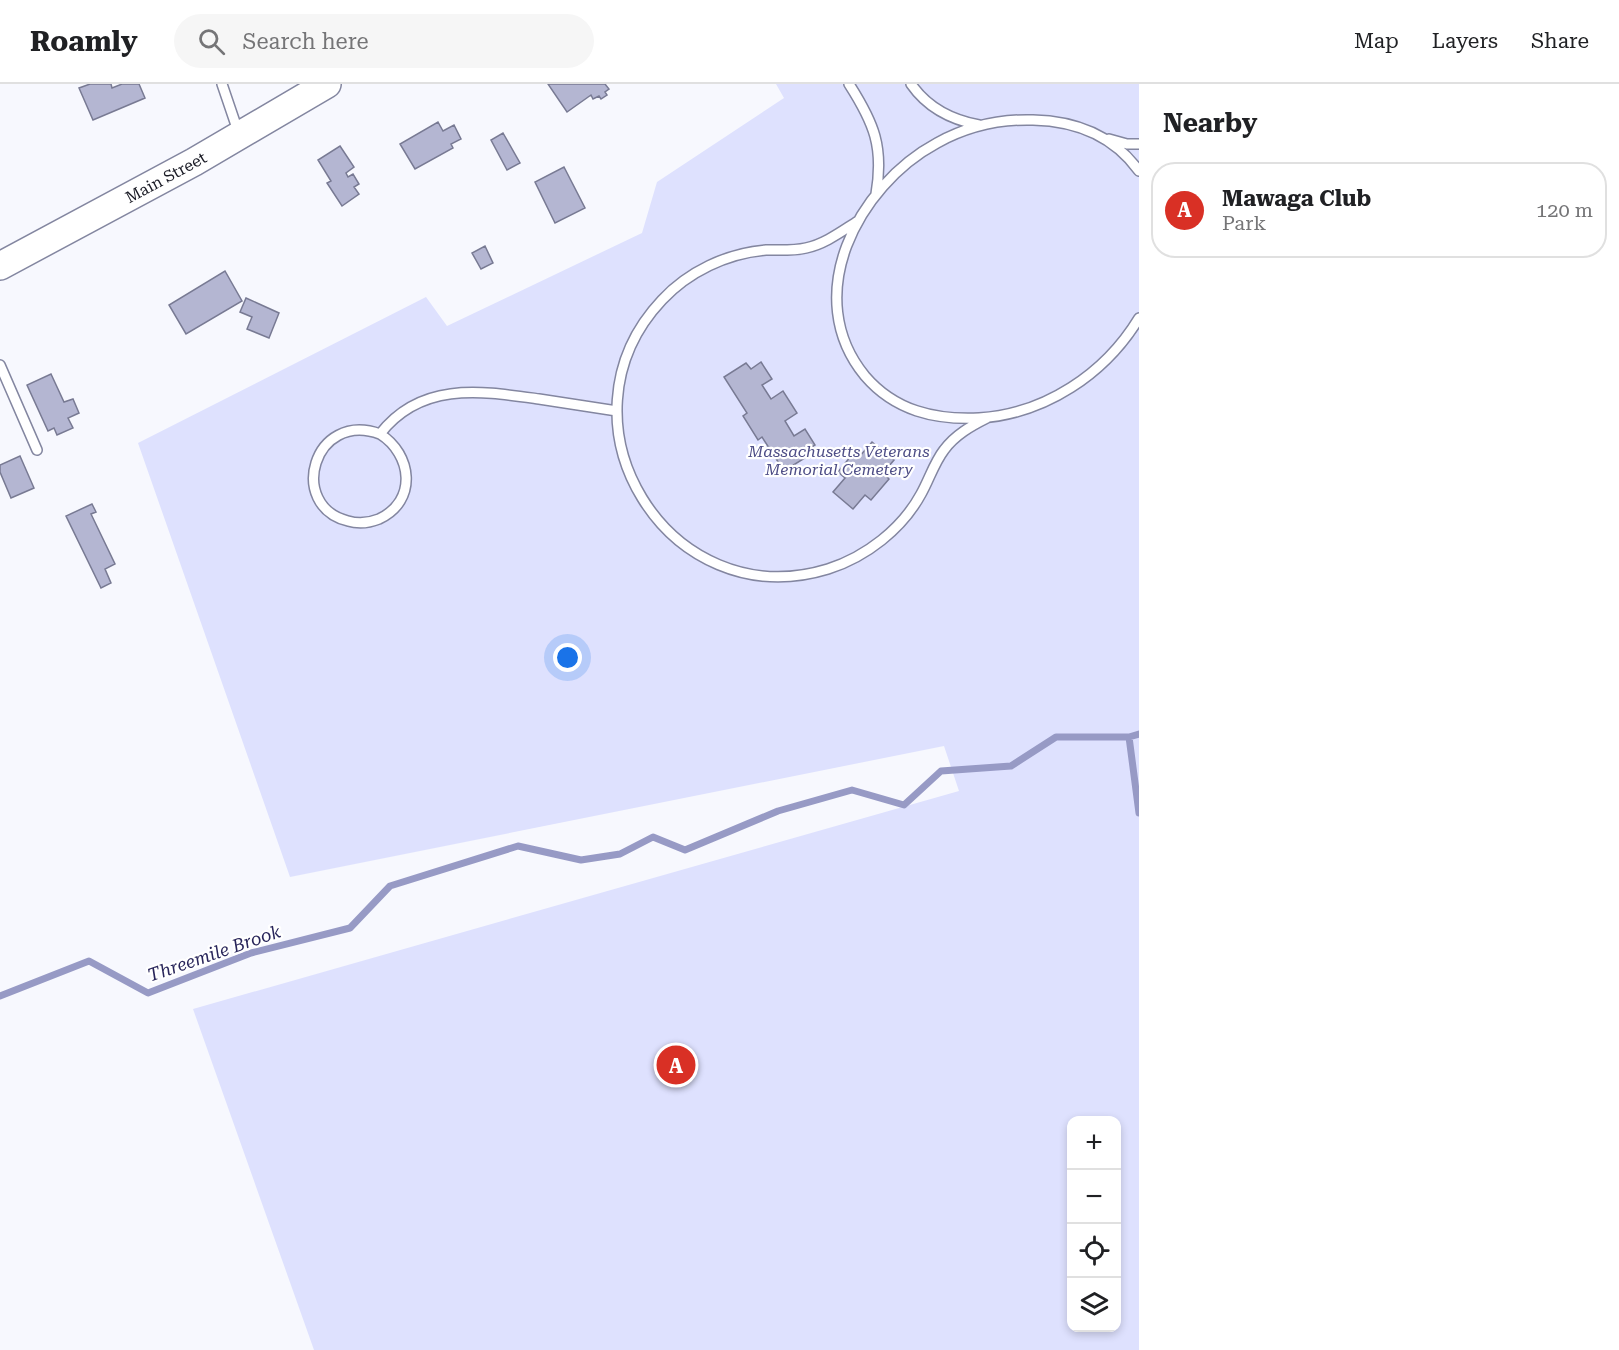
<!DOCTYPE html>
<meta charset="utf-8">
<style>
:root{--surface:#fff;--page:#f6f6f6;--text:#202124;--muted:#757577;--line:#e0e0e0;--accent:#d93025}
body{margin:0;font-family:"Roboto Serif",serif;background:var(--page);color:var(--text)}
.controls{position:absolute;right:18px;bottom:18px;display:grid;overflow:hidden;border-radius:12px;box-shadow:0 3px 9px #0003}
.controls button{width:54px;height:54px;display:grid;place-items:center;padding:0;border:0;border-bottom:2px solid var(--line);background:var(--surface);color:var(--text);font:30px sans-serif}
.you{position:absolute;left:568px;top:574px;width:21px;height:21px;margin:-15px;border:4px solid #fff;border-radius:50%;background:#1a73e8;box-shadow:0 0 0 9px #1a73e833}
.badge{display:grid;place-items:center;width:39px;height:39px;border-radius:50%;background:var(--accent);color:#fff;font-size:20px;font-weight:700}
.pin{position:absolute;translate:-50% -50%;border:3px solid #fff;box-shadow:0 2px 6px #0006}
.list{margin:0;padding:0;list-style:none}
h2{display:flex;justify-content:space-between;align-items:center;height:78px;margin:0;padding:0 24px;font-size:26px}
h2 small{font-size:20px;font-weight:400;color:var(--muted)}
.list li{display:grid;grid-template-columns:39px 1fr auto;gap:18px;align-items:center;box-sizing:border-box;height:96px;margin:0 12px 12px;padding:0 12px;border:2px solid var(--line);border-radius:24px}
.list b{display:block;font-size:22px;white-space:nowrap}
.list p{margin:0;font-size:20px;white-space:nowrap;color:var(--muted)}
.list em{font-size:20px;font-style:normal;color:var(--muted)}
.icon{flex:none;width:33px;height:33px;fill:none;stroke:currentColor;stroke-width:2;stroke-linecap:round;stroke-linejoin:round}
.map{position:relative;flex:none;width:1139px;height:1266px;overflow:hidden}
header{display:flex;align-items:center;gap:36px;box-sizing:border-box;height:84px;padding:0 30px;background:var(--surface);border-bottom:2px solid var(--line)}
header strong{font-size:28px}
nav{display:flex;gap:33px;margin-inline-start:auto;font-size:21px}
.search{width:420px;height:54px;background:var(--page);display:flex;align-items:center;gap:15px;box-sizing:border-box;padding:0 21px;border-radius:33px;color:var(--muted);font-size:22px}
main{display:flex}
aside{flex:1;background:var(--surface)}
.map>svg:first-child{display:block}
.green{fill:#dee1fe;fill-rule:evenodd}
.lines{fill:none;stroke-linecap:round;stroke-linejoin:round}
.stream{stroke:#979ac5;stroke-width:7}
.building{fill:#b4b6d2;stroke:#787a93;stroke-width:1.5}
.lane-casing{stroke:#8386a0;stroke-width:12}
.secondary-casing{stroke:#8386a0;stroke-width:30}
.lane{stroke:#fff;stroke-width:9}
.secondary{stroke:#fff;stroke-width:27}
.labels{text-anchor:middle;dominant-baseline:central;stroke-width:4.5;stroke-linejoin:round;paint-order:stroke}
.street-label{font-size:16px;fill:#191a24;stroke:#fff}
.park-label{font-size:16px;font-style:italic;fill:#4d4d86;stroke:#fff}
.water-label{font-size:18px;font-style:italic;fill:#29265b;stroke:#fff}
</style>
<header>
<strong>Roamly</strong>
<div class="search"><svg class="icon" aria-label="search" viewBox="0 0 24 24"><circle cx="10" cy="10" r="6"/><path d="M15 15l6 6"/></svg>Search here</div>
<nav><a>Map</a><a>Layers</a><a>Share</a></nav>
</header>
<main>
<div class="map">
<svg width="1139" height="1266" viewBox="0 0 1139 1266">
<rect width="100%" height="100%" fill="#f7f8fe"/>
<path class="green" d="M776,0H1139V1266H314L193,925L959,707L944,662L290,793L138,359L426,213L447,242L642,149L657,98L784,14ZM1072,1036H1116V1244H1072Z"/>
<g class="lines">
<path class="stream" d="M1129,653L1139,729
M0,912L89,877L148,909L251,869L350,844L390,802L518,762L581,776L620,770L653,753L685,766L778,727L852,706L904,721L941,687L1011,682L1056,653H1129L1139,650"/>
</g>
<path class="building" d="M90,0H111L112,4L122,0H139L145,14L93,36L79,4Z
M548,0H605L609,5L605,8L607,11L601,15L599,12L593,15L591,11L567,28Z
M438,38L443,47L454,41L461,55L451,60L453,64L415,85L400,60Z
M503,49L520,79L507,86L491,56Z
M340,62L354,83L346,89L348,93L353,90L359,100L354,103L359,110L342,122L327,99L331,97L318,76Z
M564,83L585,124L555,139L535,98Z
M485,162L493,179L481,185L472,169Z
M225,187L242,217L186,250L169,221Z
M246,214L279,229L269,254L247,245L252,233L240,228Z
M761,278L772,295L762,301L771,315L783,307L797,329L785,337L794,352L805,345L815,361L805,367L808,372L784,387L762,353L758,356L743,332L747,329L724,293L746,279L751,285Z
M51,290L64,318L73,315L79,329L68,334L73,344L57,351L54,344L48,347L27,301Z
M872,358L894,376L883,389L889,395L871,416L865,411L853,425L833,408L845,394L838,388L855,367L860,372Z
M20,372L34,404L11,414L0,388V381Z
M92,420L96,428L91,430L115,480L105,485L111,499L101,504L66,432Z"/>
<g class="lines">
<defs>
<path id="lane" d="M222,0L239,50
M849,0C874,39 884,63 876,110
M911,0C927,23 952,36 979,41
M1109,55L1127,60H1139
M1139,87C1113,51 1076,37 1033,36C1000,35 966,43 937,59C857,102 800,213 865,292C895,327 935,336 979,334C1045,330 1105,290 1139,234
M858,137C842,147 825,160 806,164C793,167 779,166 766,166C727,169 688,188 662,216C548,337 668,534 828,485C866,473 902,445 921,410C929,396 934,379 944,366C955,351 971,342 987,334
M0,281L37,366
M380,350C412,370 418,417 379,435C369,439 358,440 348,437C287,422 313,326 380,350C421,297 481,307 539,315C565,319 591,323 617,327"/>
<g id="secondary">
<path id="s1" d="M0,182L194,78L327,0"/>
</g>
</defs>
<use href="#lane" class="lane-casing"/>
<use href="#secondary" class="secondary-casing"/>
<use href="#lane" class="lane"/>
<use href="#secondary" class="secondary"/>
</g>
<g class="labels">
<g class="street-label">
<text stroke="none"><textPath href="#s1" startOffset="188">Main Street</textPath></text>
</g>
<g class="park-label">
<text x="839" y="367">Massachusetts Veterans<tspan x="839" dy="18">Memorial Cemetery</tspan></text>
</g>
<g class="water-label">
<text transform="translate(214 869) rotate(-19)">Threemile Brook</text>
</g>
</g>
</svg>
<div class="controls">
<button>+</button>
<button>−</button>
<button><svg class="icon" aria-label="locate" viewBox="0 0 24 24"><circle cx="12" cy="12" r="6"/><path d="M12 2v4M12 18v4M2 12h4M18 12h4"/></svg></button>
<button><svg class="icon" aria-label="layers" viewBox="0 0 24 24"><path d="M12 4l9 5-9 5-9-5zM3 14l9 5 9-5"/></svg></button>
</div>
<div class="you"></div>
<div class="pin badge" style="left:676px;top:981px">A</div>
</div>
<aside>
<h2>Nearby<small></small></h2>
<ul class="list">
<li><span class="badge">A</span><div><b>Mawaga Club</b><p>Park</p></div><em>120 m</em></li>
</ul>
</aside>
</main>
